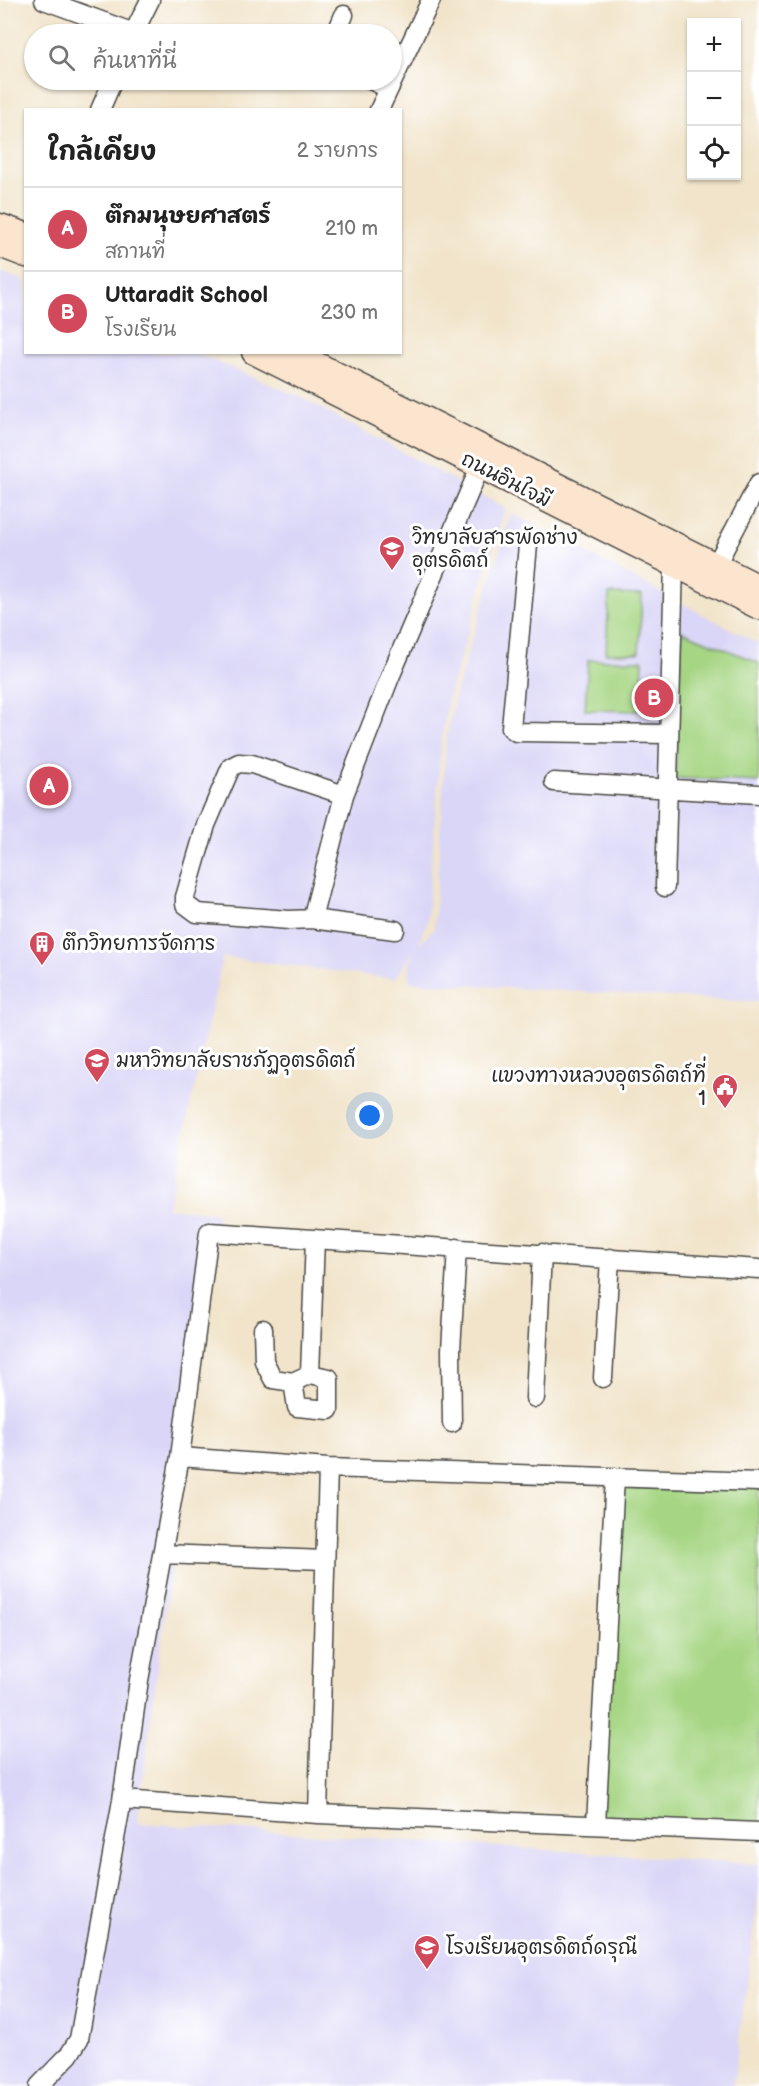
<!DOCTYPE html>
<html lang="th">
<meta charset="utf-8">
<style>
:root{--surface:#fff;--page:#f2f2f2;--text:#222;--muted:#767676;--line:#e0e0e0;--accent:#d1495b}
body{margin:0;font-family:"Balsamiq Sans","Playpen Sans Thai",sans-serif;background:var(--page);color:var(--text)}
.controls{position:absolute;right:18px;top:18px;display:grid;overflow:hidden;border-radius:0px;box-shadow:0 2px 4px #0004}
.controls button{width:54px;height:54px;display:grid;place-items:center;padding:0;border:0;border-bottom:2px solid var(--line);background:var(--surface);color:var(--text);font:30px sans-serif}
.you{position:absolute;left:370px;top:1116px;width:21px;height:21px;margin:-15px;border:4px solid #fff;border-radius:50%;background:#1a73e8;box-shadow:0 0 0 9px #1a73e833}
.badge{display:grid;place-items:center;width:39px;height:39px;border-radius:50%;background:var(--accent);color:#fff;font-size:20px;font-weight:700}
.pin{position:absolute;translate:-50% -50%;border:3px solid #fff;box-shadow:0 2px 6px #0006}
.list{margin:0;padding:0;list-style:none}
h2{display:flex;justify-content:space-between;align-items:center;height:78px;margin:0;padding:0 24px;font-size:26px}
h2 small{font-size:20px;font-weight:400;color:var(--muted)}
.list li{display:grid;grid-template-columns:39px 1fr auto;gap:18px;align-items:center;box-sizing:border-box;height:84px;padding:0 24px;border-top:2px solid var(--line)}
.list b{display:block;font-size:22px;white-space:nowrap}
.list p{margin:0;font-size:20px;white-space:nowrap;color:var(--muted)}
.list em{font-size:20px;font-style:normal;color:var(--muted)}
.icon{flex:none;width:33px;height:33px;fill:none;stroke:currentColor;stroke-width:2;stroke-linecap:round;stroke-linejoin:round}
.map{position:relative;flex:none;width:759px;height:2086px;overflow:hidden}
.search{position:absolute;background:var(--surface);box-shadow:0 2px 4px #0004;left:24px;top:24px;width:378px;height:66px;display:flex;align-items:center;gap:15px;box-sizing:border-box;padding:0 21px;border-radius:33px;color:var(--muted);font-size:22px}
.panel{position:absolute;background:var(--surface);box-shadow:0 2px 4px #0004;left:24px;top:108px;width:378px;height:246px;border-radius:0px}
.map>svg:first-child{display:block}
.built{fill:#dad6f7}
.green{fill:#a6d583;stroke:#688057;stroke-width:1.5}
.lines{fill:none;stroke-linecap:round;stroke-linejoin:round}
.street-casing{stroke:#494743;stroke-width:21}
.secondary-casing{stroke:#494743;stroke-width:27}
.street{stroke:#fff;stroke-width:18}
.secondary{stroke:#fbe5cf;stroke-width:24}
.labels{text-anchor:middle;dominant-baseline:central;stroke-width:6;stroke-linejoin:round;paint-order:stroke}
.street-label{font-size:20px;fill:#2b2b2b;stroke:#fff}
.poi-label{font-size:20px;fill:#2b2b2b;stroke:#fff;text-anchor:start}
</style>
<div class="map">
<svg width="759" height="2086" viewBox="0 0 759 2086">
<rect width="100%" height="100%" fill="#fff"/>
<filter id="ink" filterUnits="userSpaceOnUse"><feTurbulence type="fractalNoise" baseFrequency=".0167" numOctaves="2"/><feDisplacementMap in="SourceGraphic" scale="12" xChannelSelector="R" yChannelSelector="G"/><feConvolveMatrix kernelMatrix="1 2 1 2 8 2 1 2 1" color-interpolation-filters="sRGB"/></filter>
<filter id="wash" filterUnits="userSpaceOnUse"><feTurbulence type="fractalNoise" baseFrequency=".008" numOctaves="4" result="noise"/><feDisplacementMap in="SourceGraphic" scale="24" xChannelSelector="R" yChannelSelector="G"/><feGaussianBlur stdDeviation="1.35" result="paint"/><feColorMatrix in="noise" values="0 0 0 0 0 0 0 0 0 0 0 0 0 0 0 0 0 1.4 0 .05"/><feComposite in="paint" operator="in"/></filter>
<g filter="url(#wash)">
<rect width="100%" height="100%" fill="#f1e4ca"/>
<path class="built" d="M0,271L25,280L26,352L196,353L300,397L505,508L448,699L441,744L427,923L418,945L434,929L446,740L454,698L511,513L759,644V1002L410,982L409,963L414,951L395,979L223,957L168,1208L218,1213L137,1823L759,1864V1889L733,2086H0Z"/>
<path class="green" d="M609,594L642,595L639,653H606Z
M682,631L759,663V782L675,778Z
M588,660H643L641,711L585,710Z
M615,1477L759,1482V1832L596,1824Z"/>
</g>
<g filter="url(#ink)">
<g class="lines">
<defs>
<path id="street" d="M44,0L134,33
M133,34L150,0
M336,34L344,15
M371,80L389,89
M100,110L113,80
M379,110L431,0
M528,545L511,728L516,732L669,734
M716,565L759,483
M554,782L759,794
M665,887L674,564
M312,919L289,920L197,913L185,904V897L206,825L231,767L239,763L252,764L344,795
M395,930L312,919L344,795L390,677L480,467
M263,1329L264,1361L273,1379L293,1382L310,1374L329,1378V1410L297,1407L293,1382
M310,1374L315,1239
M603,1378L610,1258
M535,1398L542,1253
M452,1423L451,1350L457,1248
M180,1457L328,1468L759,1482
M162,1554L325,1560
M122,1800L318,1814L759,1832
M318,1814L328,1468
M596,1824L615,1477
M39,2086L69,2055L79,2039L122,1800L139,1680L180,1457L209,1232L759,1269"/>
<path id="secondary" d="M0,226L26,235
M0,245L26,255
M254,352L759,607
M292,352L759,587"/>
</defs>
<use href="#street" class="street-casing"/>
<use href="#secondary" class="secondary-casing"/>
<use href="#street" class="street"/>
<use href="#secondary" class="secondary"/>
</g>
</g>
<defs>
<symbol id="school-pin" viewBox="-11 -11 22 30"><path d="M0 17L-7.5 6A9.5 9.5 0 1 1 7.5 6Z" fill="#d1495b" stroke="#fff"/><path d="M0-5L7-2L0 1L-7-2ZM-4 1L0 2.5L4 1V4Q0 6-4 4Z" fill="#fff"/></symbol>
<symbol id="building-pin" viewBox="-11 -11 22 30"><path d="M0 17L-7.5 6A9.5 9.5 0 1 1 7.5 6Z" fill="#d1495b" stroke="#fff"/><path d="M-4-6H4V6H1V3H-1V6H-4ZM-2.5-4.3h1.7v1.8h-1.7ZM.8-4.3h1.7v1.8H.8ZM-2.5-1h1.7V.8h-1.7ZM.8-1h1.7V.8H.8Z" fill="#fff"/></symbol>
<symbol id="university-pin" viewBox="-11 -11 22 30"><path d="M0 17L-7.5 6A9.5 9.5 0 1 1 7.5 6Z" fill="#d1495b" stroke="#fff"/><path d="M0-5L7-2L0 1L-7-2ZM-4 1L0 2.5L4 1V4Q0 6-4 4Z" fill="#fff"/></symbol>
<symbol id="civic-pin" viewBox="-11 -11 22 30"><path d="M0 17L-7.5 6A9.5 9.5 0 1 1 7.5 6Z" fill="#d1495b" stroke="#fff"/><path d="M-.6-6.5H3V-4.5H.6V-3L4-1V1h2V6H-6V1h2V-1L-.6-3ZM-1.2 2.5V6h2.4V2.5Z" fill="#fff"/></symbol>
</defs>
<g fill-rule="evenodd">
<use href="#school-pin" x="377" y="534" width="30" height="40"/>
<use href="#building-pin" x="27" y="929" width="30" height="40"/>
<use href="#university-pin" x="82" y="1046" width="30" height="40"/>
<use href="#civic-pin" x="710" y="1072" width="30" height="40"/>
<use href="#school-pin" x="412" y="1933" width="30" height="40"/>
</g>
<g class="labels">
<g class="street-label">
<text transform="translate(506 480) rotate(27)">ถนนอินใจมี</text>
</g>
<g class="poi-label">
<text x="412" y="538">วิทยาลัยสารพัดช่าง<tspan x="412" dy="23">อุตรดิตถ์</tspan></text>
<text x="62" y="944">ตึกวิทยการจัดการ</text>
<text x="116" y="1061">มหาวิทยาลัยราชภัฏอุตรดิตถ์</text>
<text x="706" y="1076" text-anchor="end">แขวงทางหลวงอุตรดิตถ์ที่<tspan x="706" dy="23">1</tspan></text>
<text x="446" y="1948">โรงเรียนอุตรดิตถ์ดรุณี</text>
</g>
</g>
</svg>
<div class="controls">
<button>+</button>
<button>−</button>
<button><svg class="icon" aria-label="locate" viewBox="0 0 24 24"><circle cx="12" cy="12" r="6"/><path d="M12 2v4M12 18v4M2 12h4M18 12h4"/></svg></button>
</div>
<div class="you"></div>
<div class="pin badge" style="left:49px;top:786px">A</div>
<div class="pin badge" style="left:654px;top:698px">B</div>
<div class="search"><svg class="icon" aria-label="search" viewBox="0 0 24 24"><circle cx="10" cy="10" r="6"/><path d="M15 15l6 6"/></svg>ค้นหาที่นี่</div>
<section class="panel">
<h2>ใกล้เคียง<small>2 รายการ</small></h2>
<ul class="list">
<li><span class="badge">A</span><div><b>ตึกมนุษยศาสตร์</b><p>สถานที่</p></div><em>210 m</em></li>
<li><span class="badge">B</span><div><b>Uttaradit School</b><p>โรงเรียน</p></div><em>230 m</em></li>
</ul>
</section>
</div>
